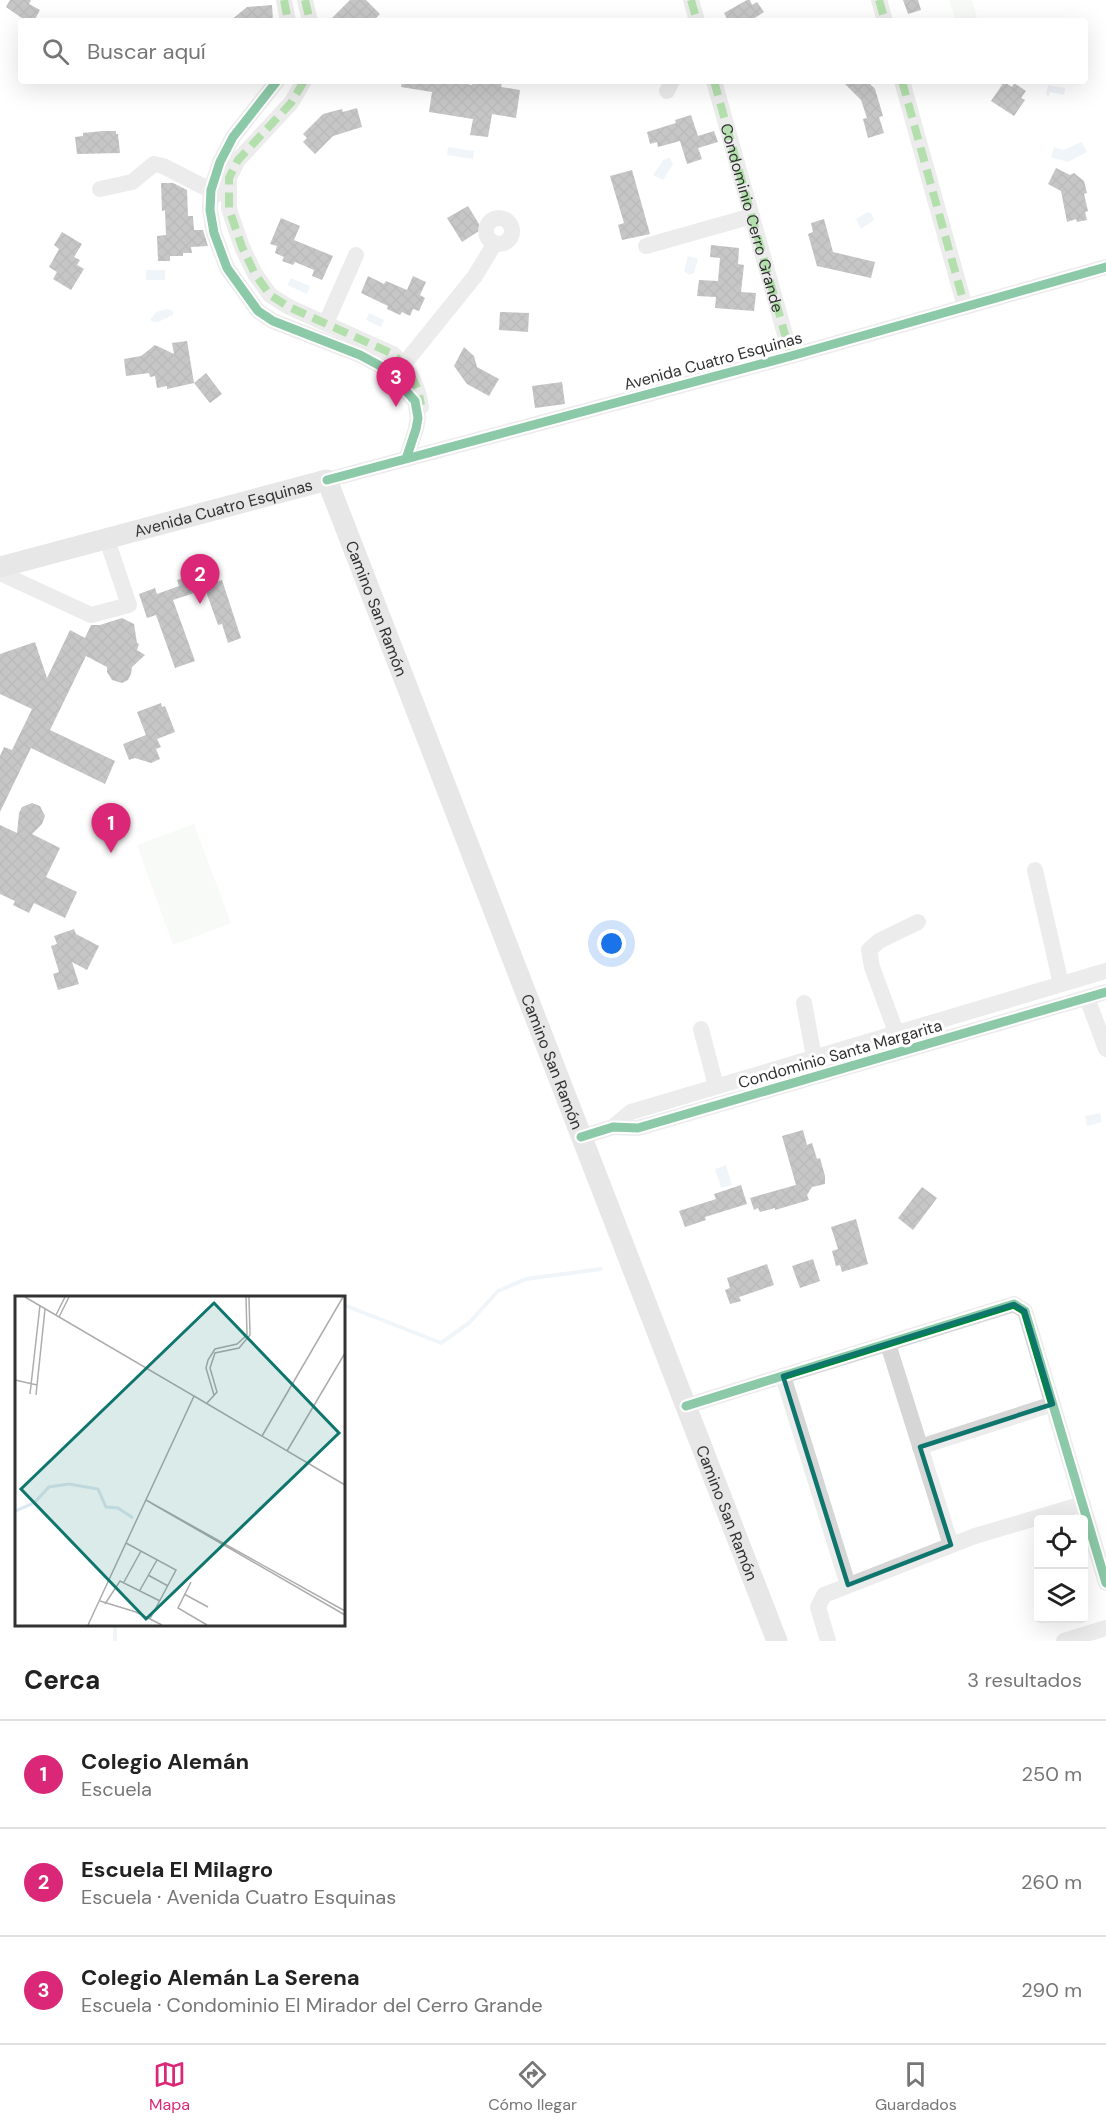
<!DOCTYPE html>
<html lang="es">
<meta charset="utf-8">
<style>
:root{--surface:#fff;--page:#f6f6f6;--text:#222;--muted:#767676;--line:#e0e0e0;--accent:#db2777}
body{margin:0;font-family:"DM Sans",sans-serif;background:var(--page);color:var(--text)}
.controls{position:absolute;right:18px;bottom:18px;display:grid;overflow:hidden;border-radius:6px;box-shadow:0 6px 24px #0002}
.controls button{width:54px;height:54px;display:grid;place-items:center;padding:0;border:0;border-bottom:2px solid var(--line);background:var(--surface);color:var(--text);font:30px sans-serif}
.you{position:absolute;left:612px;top:944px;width:21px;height:21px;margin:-15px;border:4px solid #fff;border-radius:50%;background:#1a73e8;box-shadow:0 0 0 9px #1a73e833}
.badge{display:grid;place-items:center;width:39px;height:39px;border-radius:50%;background:var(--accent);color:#fff;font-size:20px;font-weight:700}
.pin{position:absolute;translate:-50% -50px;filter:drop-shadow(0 2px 3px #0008)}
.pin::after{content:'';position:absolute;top:32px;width:21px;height:18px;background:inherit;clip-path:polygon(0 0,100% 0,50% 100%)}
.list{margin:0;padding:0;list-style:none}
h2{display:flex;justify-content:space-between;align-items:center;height:78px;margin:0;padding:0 24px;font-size:26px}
h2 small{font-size:20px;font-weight:400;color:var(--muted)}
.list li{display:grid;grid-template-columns:39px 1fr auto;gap:18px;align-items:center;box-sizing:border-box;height:108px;padding:0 24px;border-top:2px solid var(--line)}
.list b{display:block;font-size:22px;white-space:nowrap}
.list p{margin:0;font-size:20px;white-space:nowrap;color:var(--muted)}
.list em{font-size:20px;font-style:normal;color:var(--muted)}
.icon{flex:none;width:33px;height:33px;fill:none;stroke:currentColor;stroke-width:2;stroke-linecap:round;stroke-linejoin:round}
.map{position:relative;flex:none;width:1106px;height:1641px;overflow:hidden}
.search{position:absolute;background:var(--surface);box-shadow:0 6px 24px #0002;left:18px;right:18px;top:18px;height:66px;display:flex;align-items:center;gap:15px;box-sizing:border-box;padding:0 21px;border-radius:6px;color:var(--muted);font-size:22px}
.sheet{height:402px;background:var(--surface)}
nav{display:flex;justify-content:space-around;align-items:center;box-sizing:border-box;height:84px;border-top:2px solid var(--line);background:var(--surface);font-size:16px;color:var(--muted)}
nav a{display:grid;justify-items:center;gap:3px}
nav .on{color:var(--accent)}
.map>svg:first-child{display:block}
.pitch{fill:#f0f4ed}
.water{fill:#dde9f2}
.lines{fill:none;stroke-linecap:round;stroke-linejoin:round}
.stream{stroke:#dde9f2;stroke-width:4}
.building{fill:url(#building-cross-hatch)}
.minor{stroke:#d6d6d6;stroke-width:16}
.major{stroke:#c9c9c9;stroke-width:21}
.quiet{stroke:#58b947;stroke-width:8;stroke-dasharray:15 8;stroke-linecap:butt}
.cycleway-casing{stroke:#fff;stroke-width:13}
.cycleway{stroke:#00873e;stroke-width:9}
.marked{fill:none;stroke:#0f766e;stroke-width:4.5;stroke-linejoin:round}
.labels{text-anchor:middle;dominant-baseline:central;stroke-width:6;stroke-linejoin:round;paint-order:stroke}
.street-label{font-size:16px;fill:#323232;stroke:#fff}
.inset-river{fill:none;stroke:#dde9f2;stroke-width:3}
.inset-road{fill:none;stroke:#adadad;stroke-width:1.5}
.view{fill:#0f766e;fill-opacity:0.15;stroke:#0f766e;stroke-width:3}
.inset-edge{fill:none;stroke:#323232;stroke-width:3}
</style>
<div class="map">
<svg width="1106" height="1641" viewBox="0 0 1106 1641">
<defs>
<pattern id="building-cross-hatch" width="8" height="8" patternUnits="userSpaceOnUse" patternTransform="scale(1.5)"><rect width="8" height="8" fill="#808080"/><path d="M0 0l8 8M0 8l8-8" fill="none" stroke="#696969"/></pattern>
</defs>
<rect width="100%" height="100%" fill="#fff"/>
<path class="pitch" d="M949,0H972L978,21H956Z
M194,824L231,923L173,945L137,845Z"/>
<path class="water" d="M1048,85L1065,88L1064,95L1050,92L1049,96L1046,95Z
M1082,142L1087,152L1068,162L1051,157L1054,147L1063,150Z
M448,147L474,151L473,159L447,155Z
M667,158H670L673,164L663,180L653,175L664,159L666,160Z
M868,212L872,214L874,220L861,229L856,219Z
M688,256L698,259L694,273L689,275L684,271Z
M146,270H165V280H146Z
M291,278L310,286L307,294L287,285Z
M166,309L171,310L173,312V315L158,322H153L150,320L156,312Z
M369,313L384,320L381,327L366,320Z
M1100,1113L1102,1122L1087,1126L1085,1116Z
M726,1165L732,1185L721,1188L715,1169Z"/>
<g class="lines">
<path class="stream" d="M344,1305L441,1343L469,1323L498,1291L526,1279L601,1269
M115,1641V1624"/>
</g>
<path class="building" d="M10,0H31L29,4L40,10L34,21H26L6,7Z
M350,0H366L380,14L373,21H329Z
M747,0H750L752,5L757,2L764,12L750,21H728L724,13Z
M903,0H918L921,10L908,14Z
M272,5L273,21H230L247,7Z
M402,81H452L472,85L473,81L502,82L501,87L520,90L516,118L492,114L488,137L470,135L473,119L429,112L432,92L401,87Z
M842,81H867L875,89L883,116L879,117L884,133L868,138L863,119L867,118L861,100Z
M1004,82L1012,87L1014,83L1026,91L1021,98L1025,100L1014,116L991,101Z
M357,108L362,127L333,136L315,154L303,142L307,138L303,134L323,114L342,109L343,112Z
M691,115L698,136L714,131L718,142L698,148L702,159L687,164L680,141L658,147L657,142L650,144L647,132L676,123L675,120Z
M103,131H116V134H118L120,153L77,154L75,137L83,136V133Z
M1056,168L1070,175L1074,173L1084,181L1087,193L1084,194L1088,211L1085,212L1087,220L1077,222L1076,219L1067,222L1061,191L1048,184Z
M632,170L650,234L622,240L618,225L624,223L610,176Z
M161,183H173L187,190L188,216H193L194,230H203L208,246L191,247L192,253H183V256H170V261H158L157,236L166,235L165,210L162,211Z
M468,206L482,229L462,242L447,218Z
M281,218L300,226L294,240L333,256L322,280L312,276L314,270L295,262L293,265L282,261L284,257L275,253L277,246L270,244Z
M824,219L833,252L875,262L871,278L817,266L808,234L813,232L811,223Z
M62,232L82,244L74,257L80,260L77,265L84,269L71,290L53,279L57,272L49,267L59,249L54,245Z
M711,245L739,248L738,264L744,265L741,292L756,293L754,311L715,308L716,297L697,296L699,280L718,281L720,258L710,257Z
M368,276L384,284L386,281L407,290L413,276L426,282L420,295L425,298L419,311L413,309L410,316L402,312L400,315L387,309L388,306L361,293Z
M500,312L529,313L528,332L499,330Z
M187,341L194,383L206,373L222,394L210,403L194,383L167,389V386L157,388L155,376L150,377L149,373L126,376L124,359L141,356L155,345L174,354L172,343Z
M464,347L474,356L477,367L499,379L489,396L467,384L454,366Z
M562,382L565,404L535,408L532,386Z
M198,573L203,590L173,600L195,661L175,668L156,615L147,618L139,594L155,588L157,594L179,586L177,580Z
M222,580L241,638L228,643L222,624L218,625L204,586Z
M122,618L134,624L137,643L139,644L137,650L145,655L132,667L131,674L128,680L122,683L112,680L107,672V667L86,656L50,730L115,761L105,784L31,748L0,812V756L4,747L12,750L32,709L0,694V654L35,642L47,678L70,630L85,638L91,625H100Z
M161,703L162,707L165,706L175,732L157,739L161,747L156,749L160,759L151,763L135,758L129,760L123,744L146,735L137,712Z
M32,803L40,806L45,816L42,824L32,834L60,848L46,877L77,892L65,918L34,903L29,913L13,905L15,901L0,894V825L17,833L19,813L22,807Z
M74,929L76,934L99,946L87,970L72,962L79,984L58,990L53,974L59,972L51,946L57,944L54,936Z
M803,1130L807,1145L812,1143L817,1159L820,1158L825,1176V1184L812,1187L807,1195L809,1200L775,1210V1208L760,1212L758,1208L754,1210L750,1198L796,1185L782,1136Z
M741,1185L747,1204L705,1217L706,1220L685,1227L679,1211L716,1199L714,1194Z
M922,1187L937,1198L913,1230L898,1218Z
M856,1219L868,1264L842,1272L840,1265L836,1266L832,1251L838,1249L831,1227Z
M813,1259L820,1281L800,1288L792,1266Z
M767,1264L774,1285L739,1297L741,1301L730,1304L725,1290L730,1288L727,1278Z"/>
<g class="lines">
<g class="minor">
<path d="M284,0L288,21"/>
<path d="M305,0L310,21"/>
<path d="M691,0L697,21"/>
<path d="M879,0L885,21"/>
<path d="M277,81L233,137L220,162L211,190L210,210L214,233L227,268L258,311L273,321L360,355L386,369L415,401L418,418L416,429L406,459"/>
<path d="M304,81L291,103L238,160L229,178V209L242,247L255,274L270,295L289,307L393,354C409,370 418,384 421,407"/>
<path id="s1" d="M714,81L791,356"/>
<path d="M902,81L965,307"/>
<path d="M667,91L672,81"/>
<path d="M100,189L132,182L154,164L163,166L218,194"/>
<circle cx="499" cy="231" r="13"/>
<path d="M646,246L752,216"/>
<path d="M326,323L356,255"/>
<path d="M404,364L475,276L495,243"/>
<path d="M327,480L791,356L1106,267"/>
<path d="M0,573L91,615L129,605L106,537"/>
<path d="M1035,870L1061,984"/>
<path d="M1087,998L1106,1049"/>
<path d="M804,1003L814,1057"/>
<path d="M701,1029L716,1086"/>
<path d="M896,1032L872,967L869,950L879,941L918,922"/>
<path d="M613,1127L631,1112L1106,971"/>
<path d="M581,1137L613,1127L638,1128L1106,992"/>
<path d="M888,1344L951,1545"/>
<path d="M783,1376L848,1585"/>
<path d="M686,1406L1014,1304L1025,1311L1106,1583"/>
<path d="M920,1447L1053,1404"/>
<path d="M828,1641L818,1607L824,1595L975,1536L1083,1504"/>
<path d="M1064,1641L1106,1628"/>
</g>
<path class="major" id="s2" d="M0,567L327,480L777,1641"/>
<path class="quiet" d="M284,0L288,21
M305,0L310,21
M691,0L697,21
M879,0L885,21
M304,81L291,103L238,160L229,178V209L242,247L255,274L270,295L289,307L393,354C409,369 418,383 421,405
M714,81L791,356
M902,81L965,307"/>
<defs>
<path id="cycleway" d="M277,81L233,137L220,162L211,190L210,210L214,233L227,268L258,311L273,321L360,355L386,369L415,401L418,418L416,429L406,459
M327,480L791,356L1106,267
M581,1137L613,1127L638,1128L1106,992
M686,1406L1014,1304L1025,1311L1106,1583"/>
</defs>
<use href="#cycleway" class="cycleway-casing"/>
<use href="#cycleway" class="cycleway"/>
</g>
<path d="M0 0H1106V1641H0ZM1014,1304L1025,1311L1053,1404L920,1447L951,1545L848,1585L783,1376Z" fill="#fff" fill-opacity=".55" fill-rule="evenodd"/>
<path class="marked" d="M1014,1304L1025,1311L1053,1404L920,1447L951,1545L848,1585L783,1376Z"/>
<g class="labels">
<g class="street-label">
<text stroke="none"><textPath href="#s1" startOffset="142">Condominio Cerro Grande</textPath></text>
<text transform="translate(713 361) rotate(-15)">Avenida Cuatro Esquinas</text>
<text stroke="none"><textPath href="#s2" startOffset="231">Avenida Cuatro Esquinas</textPath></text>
<text stroke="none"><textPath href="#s2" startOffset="476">Camino San Ramón</textPath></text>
<text transform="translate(840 1054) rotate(-16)">Condominio Santa Margarita</text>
<text stroke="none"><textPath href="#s2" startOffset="962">Camino San Ramón</textPath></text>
<text stroke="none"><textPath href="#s2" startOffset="1446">Camino San Ramón</textPath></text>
</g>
</g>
<g transform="translate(15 1296)">
<rect width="330" height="330" fill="#fff"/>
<path class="inset-river" d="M0,215L19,207L34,191L54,188L83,193L91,211L103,212L118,222"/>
<path class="inset-road" d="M10,1L179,100L73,329M41,19L50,1M44,21L54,1M0,84L22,89M15,98L25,9M21,99L30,13M199,99L191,72L193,64L200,53L222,48L232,39L231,1M179,100L330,189M192,107L202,96L195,72L200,57L224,52L235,39L234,1M247,140L328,1M272,155L330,57M131,204L330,315M136,207L330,319M111,247L161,274L135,323M133,279L153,290M109,286L126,255M176,286L163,312L192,329M125,294L142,264M169,298L193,311M85,305L121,316L147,329M90,308L105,285L145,305"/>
<path class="view" d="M199,7L324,137L131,323L6,193Z"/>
<rect width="330" height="330" class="inset-edge"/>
</g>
</svg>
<div class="controls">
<button><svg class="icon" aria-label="locate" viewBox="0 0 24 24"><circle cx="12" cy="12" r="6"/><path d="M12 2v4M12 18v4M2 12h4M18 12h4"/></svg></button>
<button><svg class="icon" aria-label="layers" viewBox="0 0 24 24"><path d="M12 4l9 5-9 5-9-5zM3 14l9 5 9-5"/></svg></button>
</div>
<div class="you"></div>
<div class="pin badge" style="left:111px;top:853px">1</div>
<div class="pin badge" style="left:200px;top:604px">2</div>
<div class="pin badge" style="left:396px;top:407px">3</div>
<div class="search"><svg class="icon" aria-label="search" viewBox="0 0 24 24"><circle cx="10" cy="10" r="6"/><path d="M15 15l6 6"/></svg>Buscar aquí</div>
</div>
<section class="sheet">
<h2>Cerca<small>3 resultados</small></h2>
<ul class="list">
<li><span class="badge">1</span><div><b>Colegio Alemán</b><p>Escuela</p></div><em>250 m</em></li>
<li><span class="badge">2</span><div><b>Escuela El Milagro</b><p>Escuela · Avenida Cuatro Esquinas</p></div><em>260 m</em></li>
<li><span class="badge">3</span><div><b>Colegio Alemán La Serena</b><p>Escuela · Condominio El Mirador del Cerro Grande</p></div><em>290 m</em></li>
</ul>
</section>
<nav>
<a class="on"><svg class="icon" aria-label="map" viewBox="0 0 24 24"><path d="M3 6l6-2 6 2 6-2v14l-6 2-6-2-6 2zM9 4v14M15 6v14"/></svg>Mapa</a>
<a><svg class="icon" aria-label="directions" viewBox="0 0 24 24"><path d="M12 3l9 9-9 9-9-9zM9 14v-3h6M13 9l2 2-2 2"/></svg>Cómo llegar</a>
<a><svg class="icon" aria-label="saved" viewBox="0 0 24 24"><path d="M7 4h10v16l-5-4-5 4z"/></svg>Guardados</a>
</nav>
